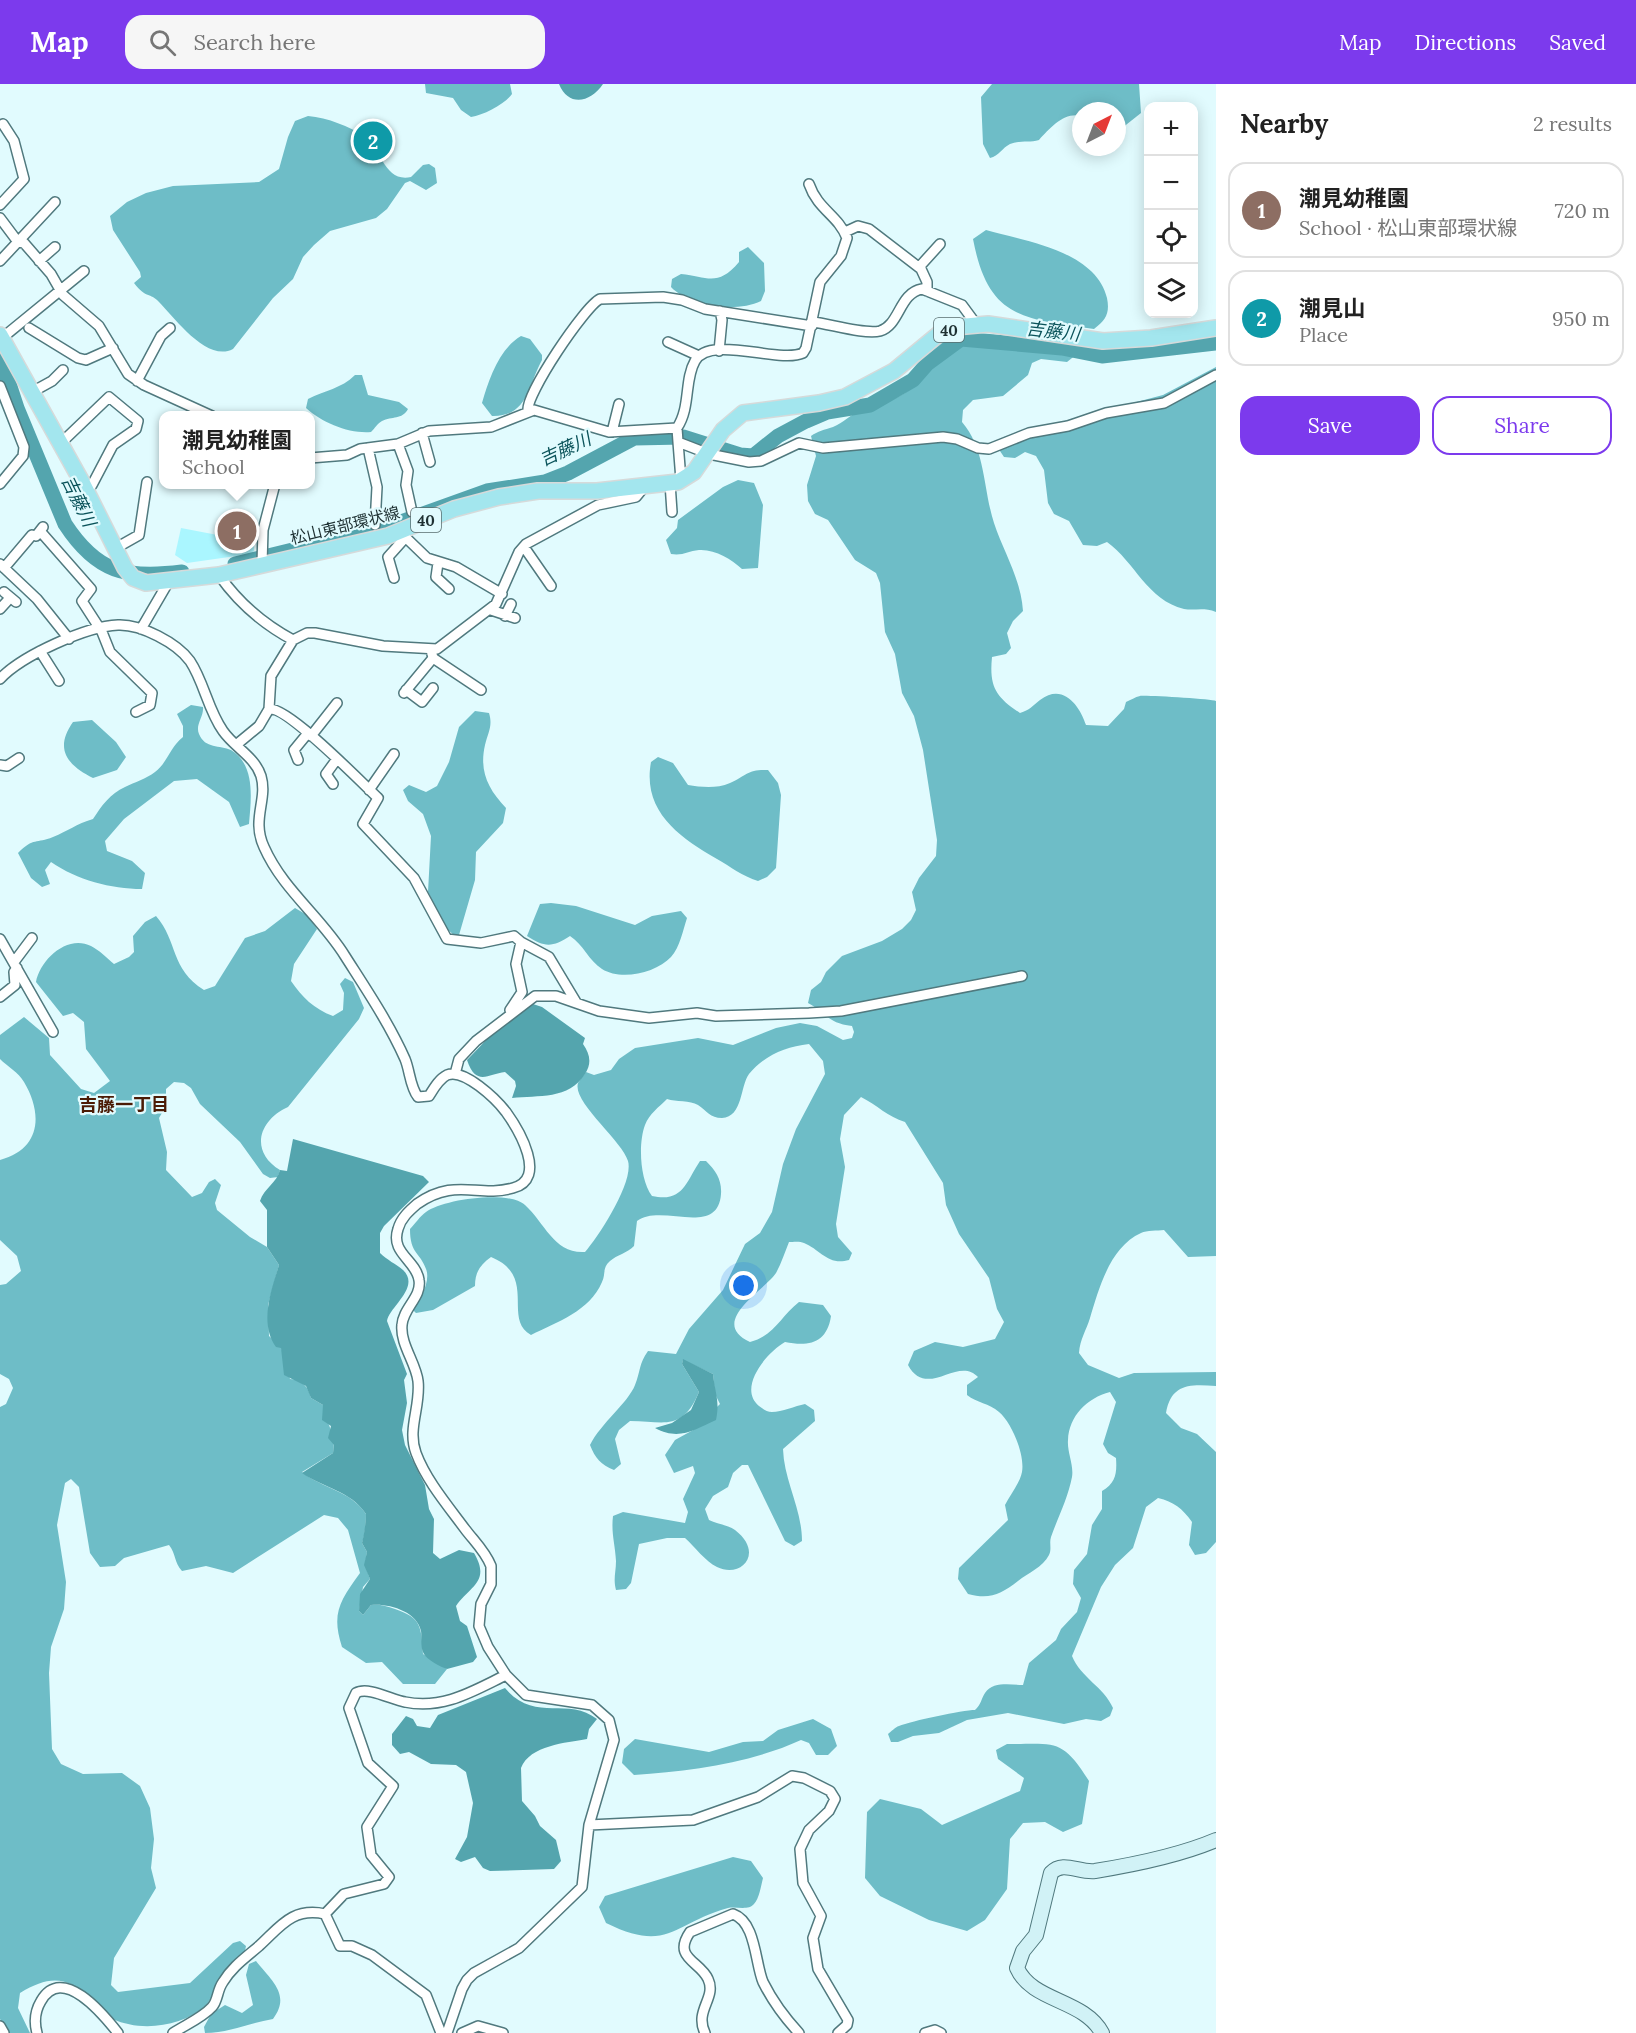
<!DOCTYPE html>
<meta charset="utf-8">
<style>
:root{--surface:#fff;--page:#f6f6f6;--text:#222;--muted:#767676;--line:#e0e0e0;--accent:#7c3aed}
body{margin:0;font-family:Lora,"Noto Sans JP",serif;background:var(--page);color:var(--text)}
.controls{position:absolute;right:18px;top:18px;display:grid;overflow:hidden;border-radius:12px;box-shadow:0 3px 15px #0003}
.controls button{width:54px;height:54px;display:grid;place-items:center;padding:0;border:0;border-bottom:2px solid var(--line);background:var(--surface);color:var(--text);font:30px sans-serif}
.compass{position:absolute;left:1072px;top:18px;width:54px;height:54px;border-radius:50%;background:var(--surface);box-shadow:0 3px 15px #0003;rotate:42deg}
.you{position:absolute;left:744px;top:1202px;width:21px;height:21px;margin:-15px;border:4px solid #fff;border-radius:50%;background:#1a73e8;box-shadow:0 0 0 9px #1a73e833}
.badge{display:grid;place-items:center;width:39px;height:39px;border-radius:50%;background:var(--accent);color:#fff;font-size:20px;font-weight:700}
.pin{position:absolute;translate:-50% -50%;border:3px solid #fff;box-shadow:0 2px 6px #0006}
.popup{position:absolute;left:159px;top:327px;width:156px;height:78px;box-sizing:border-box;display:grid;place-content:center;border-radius:12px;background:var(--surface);filter:drop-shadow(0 2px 4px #0005);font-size:20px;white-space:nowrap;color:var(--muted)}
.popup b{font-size:22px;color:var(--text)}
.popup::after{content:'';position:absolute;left:50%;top:100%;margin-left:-12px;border:12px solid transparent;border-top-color:var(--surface)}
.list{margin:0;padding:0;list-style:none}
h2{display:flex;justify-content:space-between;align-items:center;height:78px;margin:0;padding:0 24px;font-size:26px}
h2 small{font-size:20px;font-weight:400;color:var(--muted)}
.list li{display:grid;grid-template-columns:39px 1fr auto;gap:18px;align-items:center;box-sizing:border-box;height:96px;margin:0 12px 12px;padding:0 12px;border:2px solid var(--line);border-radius:18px}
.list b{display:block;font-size:22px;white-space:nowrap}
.list p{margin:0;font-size:20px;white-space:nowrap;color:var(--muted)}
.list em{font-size:20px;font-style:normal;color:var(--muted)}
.actions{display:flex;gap:12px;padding:18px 24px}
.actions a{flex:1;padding:14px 0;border:2px solid var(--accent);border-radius:18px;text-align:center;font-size:21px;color:var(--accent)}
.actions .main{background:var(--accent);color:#fff}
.icon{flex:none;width:33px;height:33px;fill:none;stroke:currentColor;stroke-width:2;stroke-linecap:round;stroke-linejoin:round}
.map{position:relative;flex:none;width:1216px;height:1949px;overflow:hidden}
header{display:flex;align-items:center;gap:36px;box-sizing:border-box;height:84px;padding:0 30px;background:var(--accent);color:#fff}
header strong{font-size:28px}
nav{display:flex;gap:33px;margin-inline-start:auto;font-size:21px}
.search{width:420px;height:54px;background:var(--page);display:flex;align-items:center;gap:15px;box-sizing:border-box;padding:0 21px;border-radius:18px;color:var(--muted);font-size:22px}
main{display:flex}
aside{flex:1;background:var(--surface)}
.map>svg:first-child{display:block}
.green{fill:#aaf6ff}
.forest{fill:#6ebdc7}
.water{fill:#54a5ae}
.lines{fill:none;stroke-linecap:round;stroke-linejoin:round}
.river{stroke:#54a5ae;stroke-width:15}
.street-casing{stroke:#50797e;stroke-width:12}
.secondary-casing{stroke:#50797e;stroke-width:16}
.primary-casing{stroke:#d6dada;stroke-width:18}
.street{stroke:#fff;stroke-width:9}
.secondary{stroke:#d1f2f6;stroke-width:14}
.primary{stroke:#a3e6ee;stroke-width:15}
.labels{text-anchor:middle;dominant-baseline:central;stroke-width:4.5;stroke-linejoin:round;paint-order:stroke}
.shield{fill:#e1fbfe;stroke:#586d6f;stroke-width:1.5}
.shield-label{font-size:15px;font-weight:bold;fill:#1e3032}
.street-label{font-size:16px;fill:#1e3032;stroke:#e1fbfe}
.water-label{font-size:18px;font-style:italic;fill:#0a535a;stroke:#e1fbfe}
.neighbourhood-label{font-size:18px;font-weight:bold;fill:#4b1b05;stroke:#e1fbfe}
</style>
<header>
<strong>Map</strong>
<div class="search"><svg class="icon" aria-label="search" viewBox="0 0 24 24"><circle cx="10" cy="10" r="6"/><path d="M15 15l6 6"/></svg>Search here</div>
<nav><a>Map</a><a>Directions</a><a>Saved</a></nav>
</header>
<main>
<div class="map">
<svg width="1216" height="1949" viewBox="0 0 1216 1949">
<rect width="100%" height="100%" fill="#e1fbfe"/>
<path class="green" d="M181,444L254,458V467L250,470L187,479L175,471Z"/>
<path class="forest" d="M425,0H510L512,10C505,20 484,31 471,33L461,26L453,14L426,9Z
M992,0H1139L1141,29L1117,48V27H1081V32C1064,28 1050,44 1039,56C1029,59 1020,56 1010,60C1002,64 999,72 990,74L983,60L981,13Z
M308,32C328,34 349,42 365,53C381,65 385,99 411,93L423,81L429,80L435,84L437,99L426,106L410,97L405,99L387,125L376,134L330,147L314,161L303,173L293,195L273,214L233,265C207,279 174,233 159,218C150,208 146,215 134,199L141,193L140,188L113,146L110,132L127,118L146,109L173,102L259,98L279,85L288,53L295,37Z
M986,146C1025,157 1096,167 1107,214C1110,229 1106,236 1094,245C1022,235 988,234 973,155Z
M748,163L764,179L765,207L761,217C736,229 690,223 671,203L672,195L681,190C708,193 718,203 739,178V168Z
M521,252L530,255L542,271V276C528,301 528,333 492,332L482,319C489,295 499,265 521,252Z
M954,253L1063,258L1076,266L1077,270L1067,278L1041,275L1032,279L1028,291L1003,312L973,316L963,326L962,338C986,366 983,405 994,439C1004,469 1021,495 1023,527L1013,537L1007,549L1011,564L1006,570L992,573C989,603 996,613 1020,629C1030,626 1032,622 1040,616C1063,598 1080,622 1086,641L1108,642L1124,625L1126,618C1131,616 1135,613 1140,612C1145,611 1211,615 1216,617V1172L1188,1173L1164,1146C1157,1147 1147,1146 1141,1149C1110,1163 1099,1204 1090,1234C1086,1247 1080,1255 1079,1269L1088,1281L1119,1294L1134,1289L1216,1288V1302C1191,1300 1171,1299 1166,1329L1181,1344L1197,1350L1216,1368V1458L1206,1469L1195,1471L1189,1461L1192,1438C1182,1424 1174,1418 1158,1414L1146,1423L1133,1464L1115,1481L1101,1503L1072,1572C1081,1594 1104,1603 1113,1624L1110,1632L1101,1637L1086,1635L1064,1640L1008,1629L967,1636L939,1649L913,1652L898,1658H891L888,1650C891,1648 895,1643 899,1642C911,1637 963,1626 975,1626C981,1621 981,1615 985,1609C993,1597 1011,1601 1023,1601L1029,1579L1056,1556L1061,1545L1077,1528L1081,1514L1073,1500L1074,1486L1087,1470L1092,1441L1102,1425V1407C1116,1399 1117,1389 1116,1374L1108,1369L1103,1360L1116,1318L1110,1308C1087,1314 1069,1332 1068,1356C1067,1368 1074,1381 1072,1393C1068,1414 1058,1433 1051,1453C1049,1459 1052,1465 1049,1471C1043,1483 1028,1489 1018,1497C1001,1510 990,1516 968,1510L958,1495L959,1484L1008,1436L1005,1421C1010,1411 1020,1399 1022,1388C1025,1371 1012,1339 999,1328C989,1319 977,1319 967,1311V1301L978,1293C958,1271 927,1316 908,1281L914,1267L935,1258L963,1263L995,1255L1004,1238L997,1225L989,1194L959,1150L946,1121L943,1099L905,1038C888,1033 877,1021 861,1013L844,1031L840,1055L845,1083L836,1140L838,1153L852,1169L849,1176C828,1182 821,1166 804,1159C800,1157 793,1158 789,1158C785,1168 781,1180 776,1189C765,1206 707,1238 750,1258C774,1252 781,1232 799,1218L823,1221L831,1232C827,1259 809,1263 785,1258C767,1268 737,1304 759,1322C763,1325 767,1328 772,1328C782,1328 795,1322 805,1320L814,1326L815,1337L783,1365C784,1397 802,1425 802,1457L794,1462L785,1457L748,1381H742L733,1389L728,1403L713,1412L705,1425L709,1436C717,1440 728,1441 735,1446C765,1469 741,1495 717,1483C705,1477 695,1463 685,1454H667L639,1460L631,1499L626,1505L616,1506C613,1495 616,1488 616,1477C615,1460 611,1449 613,1432L623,1428L685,1439L688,1428L683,1415L695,1389L693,1382L674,1389L665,1371L675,1356L695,1345L720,1320L715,1310L713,1290L683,1276L682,1280L699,1308C682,1348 665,1337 630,1337L619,1346L615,1355L621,1380L614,1386C601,1381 595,1374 590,1361C601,1339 628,1319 635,1301C640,1289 639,1279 648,1267L676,1270L689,1245L723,1206L745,1160L760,1149L772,1128L783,1080L796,1045L825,990L823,977L809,960C785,963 765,971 749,990C740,1002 743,1033 722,1034C710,1034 707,1027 698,1021C690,1016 676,1018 667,1015C659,1023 649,1030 645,1041C638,1060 640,1096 652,1112C683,1119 686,1098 700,1077H706C716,1087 722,1096 721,1110C718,1154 661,1119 637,1137L634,1162C627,1169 617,1171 610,1177C602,1184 606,1190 602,1198C590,1227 557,1238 531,1251C502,1235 538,1192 491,1173C480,1181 475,1188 475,1202L433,1226L416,1229L413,1226C420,1216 431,1197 426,1185C420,1168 410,1170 410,1145C415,1140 420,1132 426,1128C443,1115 509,1106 525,1121C545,1139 554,1170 585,1168C599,1152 634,1098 628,1077C622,1056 572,1018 578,999C580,996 584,991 586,988L594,991L611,986L619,975L635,964L698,954L733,961L776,944L800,939L817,942L843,956L852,954L854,948L852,942C827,939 827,929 808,919L811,906L821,898L826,888L842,872L882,857L902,845L911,836L916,826L912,808L919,794L936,772L937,756L923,666L914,632L902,609L895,570L885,548L880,499L876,489L855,476L828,436L815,430L808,417L807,401L816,372L811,352C818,347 824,346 833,343C843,339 851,330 862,326C885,318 903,315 920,296L916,283C927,268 937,259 954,253Z
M1216,283V528C1203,523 1195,527 1184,525C1147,516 1135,478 1107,458L1097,462L1083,461L1069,437L1054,430L1048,419L1044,386L1036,372L1025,368L1015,374L1004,373L1000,367L1004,353L1163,311Z
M355,291H362L368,311L399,318L408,325C402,336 392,332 382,337C378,339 375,344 371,348C350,350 322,339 306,324L308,315C325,306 341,305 355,291Z
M738,396L754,399L763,421L758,484L742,485C731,475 715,465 699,466C688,467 683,472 671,470L666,456L677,444L678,436L723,403Z
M191,621L203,623C204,633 195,641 199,650C205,665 220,661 231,666C256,681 251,716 249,740L240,743L229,718L197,695L174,697L124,735L105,757L107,767L132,777L145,789L142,805C111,805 77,796 51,778L45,786L50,800L42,803L31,794L18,769C34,753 36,760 53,753C68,747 76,740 93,735C102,721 110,710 125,703C135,698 146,695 155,688C168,678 170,663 183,653V642L177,630Z
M475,627L489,629C493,642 488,648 485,661C479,687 488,705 506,724L503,739L476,768L475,796L459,851L455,852L447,845L428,808L431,752L423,730L408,717L403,706L409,701L426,708L437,702L449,678L459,643Z
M92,636L116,658L126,673L117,686L93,694C67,681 54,665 73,638Z
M658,673L673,679L688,701C701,703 716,705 730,699C747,691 748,685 768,686L778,699L781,711L776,784L767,793L758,797C742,792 731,783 717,775C679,753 642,727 651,678Z
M551,819L576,822L635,841L652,832L681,827L687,834C683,846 680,863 671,873C656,889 621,897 602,885C589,877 583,860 570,852C553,863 545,864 527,852L540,820Z
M295,824L307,831L317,845L294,880L291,897C302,913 314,925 333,932L343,926L344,909L340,900L345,894L353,898L364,924L359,935L288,1023C259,1036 249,1067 280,1086L278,1093L270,1094L263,1090L240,1058L200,1020L191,1004L184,999L174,998L166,1005V1022L159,1034L167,1068L166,1086L192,1113L202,1109L209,1098L215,1095L221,1101L215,1119L217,1126L250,1153L267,1163L279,1181L268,1221L269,1252L281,1263L290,1295C302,1296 308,1302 311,1314L323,1321C325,1338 337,1350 333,1369L302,1388C323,1405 350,1406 366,1430C366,1437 365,1452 362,1459L367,1468L365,1481L370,1495L363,1503L359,1527L363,1531L371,1521C380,1520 386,1522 395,1525C422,1534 421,1543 423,1570L447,1585L435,1600H403L382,1578L366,1579L342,1563C331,1529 340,1517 360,1489L348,1446L338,1434L324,1431L233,1489L206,1482L182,1487C174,1478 176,1470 169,1461L124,1474L115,1482L100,1483L90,1469L79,1403L71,1395L65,1399L57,1441L66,1498L64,1525L51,1563L49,1589L52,1665L61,1680L83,1690L122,1689L140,1702L150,1724L154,1755L151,1784L156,1804L114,1874L111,1901L118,1908L190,1899L233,1859L240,1857L246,1862L245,1867C236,1876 228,1884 221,1894C215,1903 212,1916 205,1922C182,1943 140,1948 113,1935C105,1932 100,1922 94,1916C67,1892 50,1891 20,1909L18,1924L30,1949H8L0,1935V1323L6,1320L13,1304L9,1295L0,1290V1201L6,1200L21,1187L17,1172L0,1156V1076C41,1065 43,1030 24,998C19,989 7,982 0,975V951L24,933L49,954L50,971L81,1005L94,1009L110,997L86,965L84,938L73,929L63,932L36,898C40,876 67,850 91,862C99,866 107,874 114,880L129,873L134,868L133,852L145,838L156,832C178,857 170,885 204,906L215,902L245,854L265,847Z
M813,1635L831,1645L837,1662L828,1671H816L809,1659L801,1656C751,1679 690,1687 634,1691L622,1679L624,1665L635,1655L709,1668L743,1658L763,1657L778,1646Z
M1007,1660C1056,1660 1062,1654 1089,1697L1082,1740L1063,1748L1045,1738L1023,1739L1010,1755L1007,1805L985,1836L967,1847L929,1836L880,1812L865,1794L867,1728L880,1715L921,1725L942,1741L1020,1707L1024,1694L998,1675L996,1666Z
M733,1773L751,1777L763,1794C761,1802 759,1815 754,1820C748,1827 736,1822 728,1824C673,1839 669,1870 606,1839L599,1823L605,1812Z
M256,1877C272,1897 291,1911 273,1935C249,1939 229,1949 205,1949L204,1943L211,1930L225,1921L242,1929L253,1921L246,1891L249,1880Z"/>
<path class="water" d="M559,0H603C591,18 569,24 559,0Z
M533,920L542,923L585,954L583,960C590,970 592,979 585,990C569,1016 538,1011 512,1014L516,1002L515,997L505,988C488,990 476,1003 467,976L491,951Z
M293,1055L423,1092L429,1098L384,1142L380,1149V1169C387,1176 396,1180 403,1186C421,1203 389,1223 387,1237L407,1290L404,1296L407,1319L402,1346L405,1361L425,1401L429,1425L434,1435L433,1469L440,1475L459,1466L474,1469C491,1498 470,1502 456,1522L460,1537L467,1542L477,1573L473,1578L447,1585C441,1583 427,1576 424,1570C420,1564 422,1553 421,1547C417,1527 388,1519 371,1521L363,1531L359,1527L360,1510L370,1495L364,1481L367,1468L362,1459C364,1452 366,1437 366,1430C350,1406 323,1404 302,1389L333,1369L334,1361L328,1354L331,1342L322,1336L323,1321L311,1314L306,1302L284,1291L281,1264L276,1263C259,1239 271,1207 279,1181L267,1163V1126L260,1117C264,1104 277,1099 280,1086L287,1087Z
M683,1275L713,1290C715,1309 720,1317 716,1336C694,1346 679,1357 655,1344L672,1339L691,1326L699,1308L682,1280Z
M505,1604C534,1639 568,1612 597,1635L589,1645L587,1655C566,1659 530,1661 521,1684L522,1717L535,1732L540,1742L556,1756L561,1777L554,1785L490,1787L483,1784L475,1773L461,1778L455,1775L467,1753L473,1719L466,1688L456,1681L431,1680L409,1668L400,1670L392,1661V1650L406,1632L413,1635L417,1642L430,1644L438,1631Z"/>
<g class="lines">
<path class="river" d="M0,272L17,324L65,440C97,489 126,495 182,488
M235,480L387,443L487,407L545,398L568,389L634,354L683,353L740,371L753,372L778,352L806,337L827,328L870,321L913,296L927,280L961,255L1062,264L1102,272L1216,259"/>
<defs>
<path id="street" d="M0,121L24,95L14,57L3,40
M0,134L18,158L24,159L51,190L63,211L99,242L128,290L144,301L212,332
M845,148L858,142L869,145L921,185L927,198V207
M0,177L55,118
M39,177L55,163
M921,185V181L940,160
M813,238C830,240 865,251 880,247C900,241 899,209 922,205L962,221L976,240
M29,244L78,274L86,276L113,264
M2,254L84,187
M668,258L699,272
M719,267L722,236L720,227
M137,297L161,252L170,244
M0,302L24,363L23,372L0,400
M32,308L52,297L63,286
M528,327C525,311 585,222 600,215L663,213L682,216L705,225L812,242
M677,344C691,323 684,296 695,277C710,250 779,280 803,269L806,264L820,198L841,172L847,154C838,131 818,126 809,100
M612,348L619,320
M422,349L430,378
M678,358L681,396
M61,359L109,313L138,337L136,345L113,361L92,401L86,406
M398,360L408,387L406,401L412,428
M368,364L377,403L375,441
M310,374L347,371L360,365L398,360L429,347L491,343L534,326L609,348L677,344L678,358L709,370L749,378L761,377L799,359L823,364L943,353L957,355L978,364L989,365L1029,349L1068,342L1106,329L1164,319L1216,291
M670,399L672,428
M40,447L91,505L82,517L102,548L110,568L152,609L150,621L136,628
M399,447L427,474L456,483L502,510
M524,463L551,502
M116,464L139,451L147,398
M438,479L436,493L449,505
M0,480L37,515L69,555
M262,480L263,446L275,400
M4,484L32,451L36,452L43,443
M219,491C238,518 263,540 293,556L307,549H315L383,562L437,565L496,520L519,468L526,460L598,421L636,413L645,402
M394,494L388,473L405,454
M4,508L16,518
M0,525L10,514
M491,526L515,534
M505,532L511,520
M141,545L169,497
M431,566L433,574L481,606
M40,567L59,597
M0,595C21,572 87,542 118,541C141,540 177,559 190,577C204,598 208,626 223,647C234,663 255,673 261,692C268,716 251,735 264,763C283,806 321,833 345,872C366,905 389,939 405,975C410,987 410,1003 418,1013L429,1012C434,1004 439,995 447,991C464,984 496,1015 506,1028C519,1046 548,1095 513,1104C478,1114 455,1093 417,1120C409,1127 401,1134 398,1145C390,1169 416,1176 419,1196C422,1213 403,1224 402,1241C400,1260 416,1279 418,1297C421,1322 407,1345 416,1369C426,1396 448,1422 465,1445C474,1457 485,1467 491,1482V1500L481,1520L479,1542L488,1563L506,1591L526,1611L592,1621L609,1636L614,1656L589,1741L582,1803L519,1864L474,1889L467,1896L462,1905L447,1949
M406,606L422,618L433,604
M404,609L433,574
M269,625L271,592L293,556
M311,652L337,619
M236,661L259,642L269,625C287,622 362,699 378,714L363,740L414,794L447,855L481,859L514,852L521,858L516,880L522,908L510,926
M298,676L294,666L308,649
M0,681L7,682L19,674
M333,700L326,690L337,675
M369,706L394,670
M0,855L53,948
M521,858L549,873L576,918
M14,878L32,854
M0,913L15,901L14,888L17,884
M455,990L459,975L476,957L535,912H556L599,927L649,934L697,929L716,932L809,929L841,927L1022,892
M589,1741L693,1736L758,1713L792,1692L804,1694L830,1707L835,1715L829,1727L809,1746L800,1765L803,1799L821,1832L813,1854L818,1885L848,1936L847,1941L838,1949
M325,1830L344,1810L384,1800L389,1793L371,1771L367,1743L393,1702L368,1679L349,1624L356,1609C368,1602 392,1616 405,1618C443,1626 473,1607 506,1591
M325,1830L340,1862H352L372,1871L426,1911L441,1949
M0,1942L4,1949
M37,1949C34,1938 35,1927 41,1917C62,1880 103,1930 118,1949
M173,1949C185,1941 202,1934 212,1923C218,1917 217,1906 223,1898C232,1883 245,1874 259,1862C280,1843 292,1823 325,1830
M462,1949L478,1942L503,1949
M705,1949C694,1926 717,1914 708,1895C700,1877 672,1874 690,1848L733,1830C756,1838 755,1879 763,1898C772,1916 785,1934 799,1949
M925,1949L935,1946L941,1949"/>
<path id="secondary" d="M1102,1949C1084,1915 1032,1918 1017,1884L1023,1867L1036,1851L1051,1789C1063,1776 1079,1789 1095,1787C1132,1781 1181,1771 1216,1756"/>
<path id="primary" d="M0,251L83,400L125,484L133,494L146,499L219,491L388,452L454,425L499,413L538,407H597L678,398L694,388L723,346L743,329L819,319L845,313L894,287L940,249L955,243L988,240L1103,257L1151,254L1216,244"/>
</defs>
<use href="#street" class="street-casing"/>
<use href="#secondary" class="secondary-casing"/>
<use href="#primary" class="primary-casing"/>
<use href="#street" class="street"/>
<use href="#secondary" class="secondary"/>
<use href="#primary" class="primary"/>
</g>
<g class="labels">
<g class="shield">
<rect x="934" y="234" width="30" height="24" rx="4.5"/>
<rect x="411" y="424" width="30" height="24" rx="4.5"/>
</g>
<g class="shield-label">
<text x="949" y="246">40</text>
<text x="426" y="436">40</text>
</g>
<g class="street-label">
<text transform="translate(345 441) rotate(-14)">松山東部環状線</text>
</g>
<g class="water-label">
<text transform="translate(1053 247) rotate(7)">吉藤川</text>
<text transform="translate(565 365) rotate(-25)">吉藤川</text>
<text transform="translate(79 417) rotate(64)">吉藤川</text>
</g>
<g class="neighbourhood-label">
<text x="124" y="1020">吉藤一丁目</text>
</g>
</g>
</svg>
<div class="controls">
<button>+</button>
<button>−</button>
<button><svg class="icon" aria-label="locate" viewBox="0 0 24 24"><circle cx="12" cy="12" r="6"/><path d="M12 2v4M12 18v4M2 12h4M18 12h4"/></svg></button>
<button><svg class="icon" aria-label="layers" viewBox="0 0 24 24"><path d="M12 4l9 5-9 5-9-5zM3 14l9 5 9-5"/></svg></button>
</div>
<svg class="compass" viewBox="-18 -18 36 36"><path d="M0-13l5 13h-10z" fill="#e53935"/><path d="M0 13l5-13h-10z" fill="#767676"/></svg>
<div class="you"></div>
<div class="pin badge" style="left:237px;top:447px;background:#8d6e63">1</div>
<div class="popup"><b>潮見幼稚園</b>School</div>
<div class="pin badge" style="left:373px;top:57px;background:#0f9aa8">2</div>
</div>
<aside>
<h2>Nearby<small>2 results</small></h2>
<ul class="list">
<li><span class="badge" style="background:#8d6e63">1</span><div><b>潮見幼稚園</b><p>School · 松山東部環状線</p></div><em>720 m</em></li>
<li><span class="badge" style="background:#0f9aa8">2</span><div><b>潮見山</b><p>Place</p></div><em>950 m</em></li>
</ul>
<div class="actions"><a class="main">Save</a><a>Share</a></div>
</aside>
</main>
